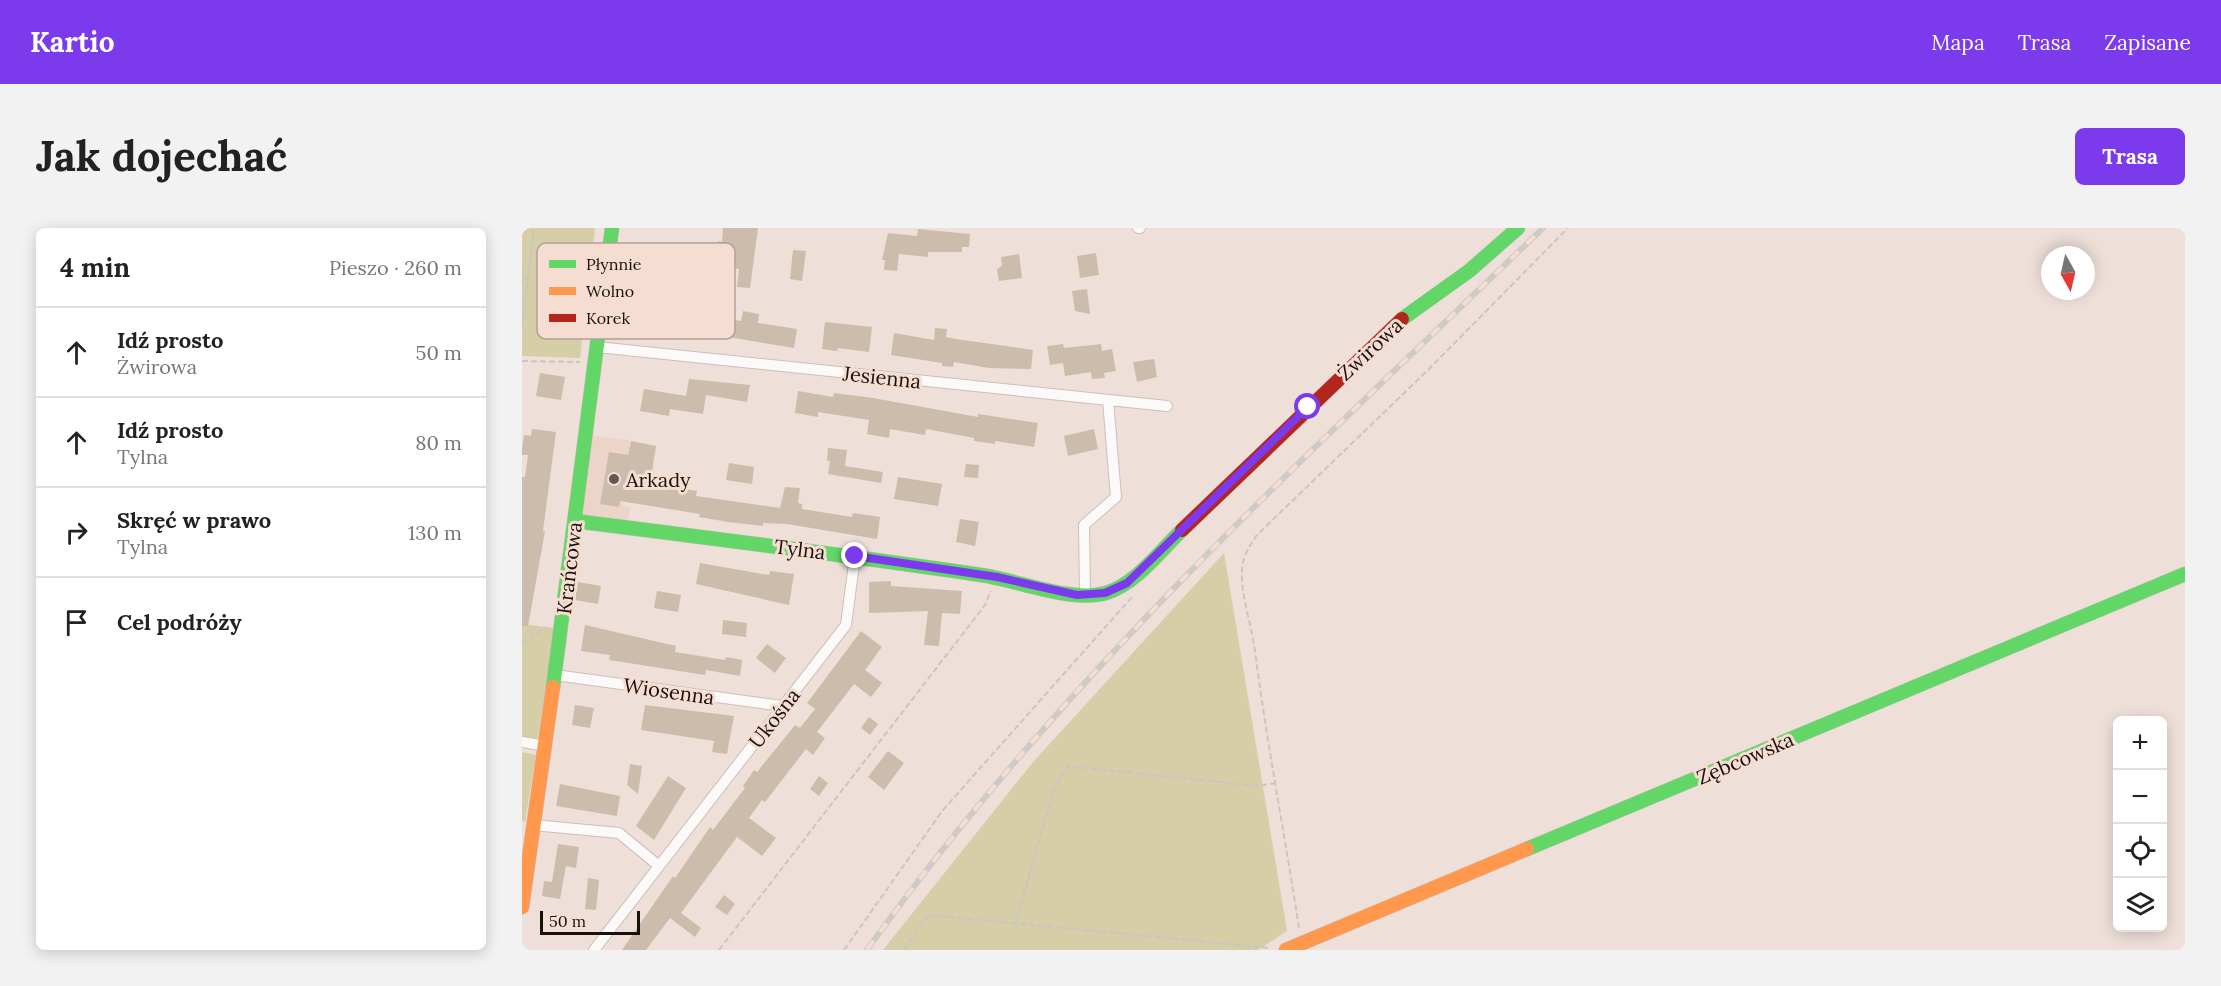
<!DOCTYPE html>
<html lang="pl">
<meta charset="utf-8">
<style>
:root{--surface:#fff;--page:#f2f2f2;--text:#222;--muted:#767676;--line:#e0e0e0;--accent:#7c3aed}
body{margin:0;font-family:Lora,serif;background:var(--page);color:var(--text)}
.controls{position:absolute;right:18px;bottom:18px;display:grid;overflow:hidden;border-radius:9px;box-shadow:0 3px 15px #0003}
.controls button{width:54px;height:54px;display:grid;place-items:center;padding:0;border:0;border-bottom:2px solid var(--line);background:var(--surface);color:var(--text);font:30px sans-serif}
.compass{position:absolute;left:1519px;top:18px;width:54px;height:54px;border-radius:50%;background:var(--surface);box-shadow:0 3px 15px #0003;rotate:172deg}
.scale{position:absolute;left:18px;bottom:15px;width:100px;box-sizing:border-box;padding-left:6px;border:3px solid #18100c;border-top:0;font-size:16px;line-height:21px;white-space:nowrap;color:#18100c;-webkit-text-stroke:4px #f6ddd1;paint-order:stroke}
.stop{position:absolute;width:18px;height:18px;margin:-14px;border:4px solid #7c3aed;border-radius:50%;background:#fff}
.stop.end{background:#7c3aed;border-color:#fff;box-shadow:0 2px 6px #0008}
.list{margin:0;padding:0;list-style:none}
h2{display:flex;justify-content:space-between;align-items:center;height:78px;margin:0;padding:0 24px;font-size:26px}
h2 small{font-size:20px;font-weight:400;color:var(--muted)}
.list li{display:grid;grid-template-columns:39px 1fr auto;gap:18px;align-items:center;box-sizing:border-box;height:90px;padding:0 24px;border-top:2px solid var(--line)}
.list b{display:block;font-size:22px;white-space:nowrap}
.list p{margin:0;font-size:20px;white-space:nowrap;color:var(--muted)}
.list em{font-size:20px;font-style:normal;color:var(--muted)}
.icon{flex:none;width:33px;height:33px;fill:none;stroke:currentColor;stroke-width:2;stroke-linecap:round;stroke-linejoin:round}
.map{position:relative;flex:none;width:1663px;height:722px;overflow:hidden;border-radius:9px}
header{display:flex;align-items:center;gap:36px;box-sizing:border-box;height:84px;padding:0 30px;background:var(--accent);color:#fff}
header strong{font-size:28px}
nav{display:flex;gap:33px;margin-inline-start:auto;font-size:21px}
.intro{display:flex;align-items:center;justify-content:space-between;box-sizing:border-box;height:144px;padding:0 36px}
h1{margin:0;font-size:42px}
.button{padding:15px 27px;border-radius:9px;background:var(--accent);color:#fff;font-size:21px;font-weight:700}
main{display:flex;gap:36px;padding:0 36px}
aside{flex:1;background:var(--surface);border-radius:9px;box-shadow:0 3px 15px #0003}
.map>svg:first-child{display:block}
.built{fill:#ecd4c9}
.green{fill:#d6cea6}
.building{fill:#cbbcab}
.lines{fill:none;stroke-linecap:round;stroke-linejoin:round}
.street-casing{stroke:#cabfba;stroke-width:12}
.fast-casing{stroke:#cabfba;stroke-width:15}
.slow-casing{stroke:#cabfba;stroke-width:15}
.jam-casing{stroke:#cabfba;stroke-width:15}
.path{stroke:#cac5c3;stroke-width:2;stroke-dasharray:6 3;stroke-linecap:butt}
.street{stroke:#fcfaf9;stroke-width:10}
.fast{stroke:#63d668;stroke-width:14}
.slow{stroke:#ff974d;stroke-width:14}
.jam{stroke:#b3261e;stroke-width:14}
.rail-casing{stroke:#cfcac8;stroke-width:6}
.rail{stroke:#f6ddd1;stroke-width:4;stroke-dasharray:11;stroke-linecap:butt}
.route{stroke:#7c3aed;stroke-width:8}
.poi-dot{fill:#635954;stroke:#f6ddd1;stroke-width:2}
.labels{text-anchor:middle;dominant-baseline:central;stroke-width:6;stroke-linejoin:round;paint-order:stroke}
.street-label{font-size:20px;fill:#18100c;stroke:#f6ddd1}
.poi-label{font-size:20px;fill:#18100c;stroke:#f6ddd1;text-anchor:start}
.key{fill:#f6ddd1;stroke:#b3a096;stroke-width:1.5}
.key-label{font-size:16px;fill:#18100c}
</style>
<header>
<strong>Kartio</strong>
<nav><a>Mapa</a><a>Trasa</a><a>Zapisane</a></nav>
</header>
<div class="intro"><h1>Jak dojechać</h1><a class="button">Trasa</a></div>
<main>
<aside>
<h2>4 min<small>Pieszo · 260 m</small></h2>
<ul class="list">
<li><svg class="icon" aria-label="ahead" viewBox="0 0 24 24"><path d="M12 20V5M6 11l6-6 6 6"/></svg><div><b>Idź prosto</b><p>Żwirowa</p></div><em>50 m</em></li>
<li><svg class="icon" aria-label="ahead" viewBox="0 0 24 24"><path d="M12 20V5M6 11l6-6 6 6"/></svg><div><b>Idź prosto</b><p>Tylna</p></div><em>80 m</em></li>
<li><svg class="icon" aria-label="right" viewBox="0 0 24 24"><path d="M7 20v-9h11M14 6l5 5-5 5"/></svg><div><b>Skręć w prawo</b><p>Tylna</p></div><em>130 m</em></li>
<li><svg class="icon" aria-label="arrive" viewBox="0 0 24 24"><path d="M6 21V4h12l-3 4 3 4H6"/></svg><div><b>Cel podróży</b></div></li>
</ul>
</aside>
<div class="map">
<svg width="1663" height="722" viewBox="0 0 1663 722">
<rect width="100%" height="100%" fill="#eee0d9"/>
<path class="built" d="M65,207L108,212L101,278L108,280L105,298L54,292Z"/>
<path class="green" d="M0,0H73L58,130L0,128Z
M702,325L765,703L736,722H361L511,534Z
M0,396L33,400L15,514L0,512Z
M0,524L14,527L3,594L0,593Z"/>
<path class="building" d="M201,0H236L228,60L215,59L217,41L192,37L196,13L200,14Z
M396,1L448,6L447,19H440V24H406V29L377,26L375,43L362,42L363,32H360L366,5L395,8Z
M271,22L284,23L280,53L268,51Z
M574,25L577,47L558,50L555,28Z
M497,26L500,50L477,53L475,42L480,37L479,29Z
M565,61L568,86L553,83L550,63Z
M221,83L237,86L236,95L275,101L272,120L200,108L199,111L180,108L183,87L219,93Z
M303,94L350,99L347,124L316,120L315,123L300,121Z
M413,100L425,101L424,109L434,111L511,122L509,141L467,140L432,134L431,139L420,138V135L369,127L372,105L412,112Z
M541,116L542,120L579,116L580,123L590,121L594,143L582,145L583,150L570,151L569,144L543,148L541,135L528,137L525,118Z
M632,131L635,149L615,154L611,134Z
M18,145L43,149L39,172L14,168Z
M167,151L228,157L225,174L184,167L181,186L148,181L147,188L118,183L122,161L164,168Z
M276,163L311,169L312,165L351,170L456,189V186L516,195L512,219L473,213V216L452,213V210L404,201L403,207L368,201L367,210L345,206L347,192L296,184V189L273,185Z
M10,201L34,204L21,303H23L6,398H0V249H3L6,227H0V222L2,207L9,208Z
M572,201L576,221L546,228L542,208Z
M109,213L134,218L129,250L144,253V258L175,263L174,268L258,280L263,259L278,260L276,275L280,276V281L330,289L331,285L358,289L355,311L265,296L241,295V298L206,294L177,289L178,286L98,273L97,279L78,276L87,224L106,227Z
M306,220L325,222L323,238L361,244L359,255L306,246L308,233H305Z
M207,235L232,239L230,256L204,252Z
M444,236L457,237L456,250L442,249Z
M376,249L420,256L416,278L372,271Z
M438,291L457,294L453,318L434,314Z
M178,335L247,347L248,343L272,346L267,377L174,356Z
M369,353V358L440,363L438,386L420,385L417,418L402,417L406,383L347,385V354Z
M56,354L79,358L76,376L53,372Z
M135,363L159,367L156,384L132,380Z
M201,392L225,395L224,409L200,406Z
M63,397L154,418L153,424L203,432L204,429L220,432L218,448L184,442L183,447L113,436L87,432L88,427L59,423Z
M339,403L360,419L343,442L360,455L349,469L332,456L295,504L303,510L291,527L284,521L243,574L240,572L227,590L254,610L240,628L215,609L159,685L179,700L173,709L148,690L124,722H100L151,648L153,650L188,599L191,602L223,560L221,558L232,542L235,544L273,497L278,500L293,481L285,475Z
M245,416L264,430L253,445L234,430Z
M53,477L72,480L68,500L50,497Z
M123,477L212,488L205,526L190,524L192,513L119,502Z
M347,489L356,496L348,507L339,500Z
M366,523L382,535L362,562L346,549Z
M108,536L120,538L116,566L105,557Z
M146,548L164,560L132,612L114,598Z
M297,548L306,555L297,568L288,561Z
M38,556L98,568L95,588L34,578Z
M36,616L57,619L54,640L44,638L38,671L20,668L22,653L30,654Z
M66,650L77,652L74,682L63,681Z
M202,667L213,676L205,687L193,679Z"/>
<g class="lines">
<defs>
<path id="street" d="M616,0H618
M75,119L645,178
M563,367L562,297L594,269L586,172
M33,447L260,478
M0,514L23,518
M11,597L97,605L137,638
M72,722L324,397L333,328"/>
<path id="fast" d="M880,91L947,43L996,0
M53,293C188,310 324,327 459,347C495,352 549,375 584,365C614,356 638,323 660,302
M31,459L90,0
M1005,621L1663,346"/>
<path id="slow" d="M0,679L31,459
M764,722L1005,621"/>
<path id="jam" d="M660,302L880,91"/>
</defs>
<use href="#street" class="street-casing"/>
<use href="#fast" class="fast-casing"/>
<use href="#slow" class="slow-casing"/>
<use href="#jam" class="jam-casing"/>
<path class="path" d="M0,50L6,51
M0,97L12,0
M0,133L58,134
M0,416L24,399
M494,694L531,564L545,538L736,558L754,555
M777,700C763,608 745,516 733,423C730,400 718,363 720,341C721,328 727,319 734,308L906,142L1046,0
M197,722L463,377L469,363
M322,722L421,582L610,369
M382,722L406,687L749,720"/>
<use href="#street" class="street"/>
<use href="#fast" class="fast"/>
<use href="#slow" class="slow"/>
<use href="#jam" class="jam"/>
<defs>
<path id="rail" d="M345,722C540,449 782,231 1021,0"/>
</defs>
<use href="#rail" class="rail-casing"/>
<use href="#rail" class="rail"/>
</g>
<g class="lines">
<path class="route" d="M333,328L475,349L555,367L583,365L605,355L786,179"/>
</g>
<circle class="poi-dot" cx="92" cy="251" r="6"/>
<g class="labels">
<g class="street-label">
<text transform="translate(848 121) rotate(-43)">Żwirowa</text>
<text transform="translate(360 149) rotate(6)">Jesienna</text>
<text transform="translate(278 321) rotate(7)">Tylna</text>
<text transform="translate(47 340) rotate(-83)">Krańcowa</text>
<text transform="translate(147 463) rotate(8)">Wiosenna</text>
<text transform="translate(252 490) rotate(-52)">Ukośna</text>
<text transform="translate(1223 530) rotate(-23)">Zębcowska</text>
</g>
<g class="poi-label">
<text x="104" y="251">Arkady</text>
</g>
</g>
<rect x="15" y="15" width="198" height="96" rx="9" class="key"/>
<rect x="27" y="32" width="27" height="8" fill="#63d668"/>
<rect x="27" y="59" width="27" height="8" fill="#ff974d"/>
<rect x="27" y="86" width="27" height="8" fill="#b3261e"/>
<g class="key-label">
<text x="64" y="42">Płynnie</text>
<text x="64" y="69">Wolno</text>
<text x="64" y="96">Korek</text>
</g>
</svg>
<div class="controls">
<button>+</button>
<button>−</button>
<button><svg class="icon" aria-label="locate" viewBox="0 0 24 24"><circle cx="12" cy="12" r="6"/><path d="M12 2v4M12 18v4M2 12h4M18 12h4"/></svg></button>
<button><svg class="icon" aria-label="layers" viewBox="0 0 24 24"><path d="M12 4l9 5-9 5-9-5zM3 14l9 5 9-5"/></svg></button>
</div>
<svg class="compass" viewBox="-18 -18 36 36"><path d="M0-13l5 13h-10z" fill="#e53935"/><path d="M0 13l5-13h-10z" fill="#767676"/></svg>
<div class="scale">50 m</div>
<div class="stop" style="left:786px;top:179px"></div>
<div class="stop end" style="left:333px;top:328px"></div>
</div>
</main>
